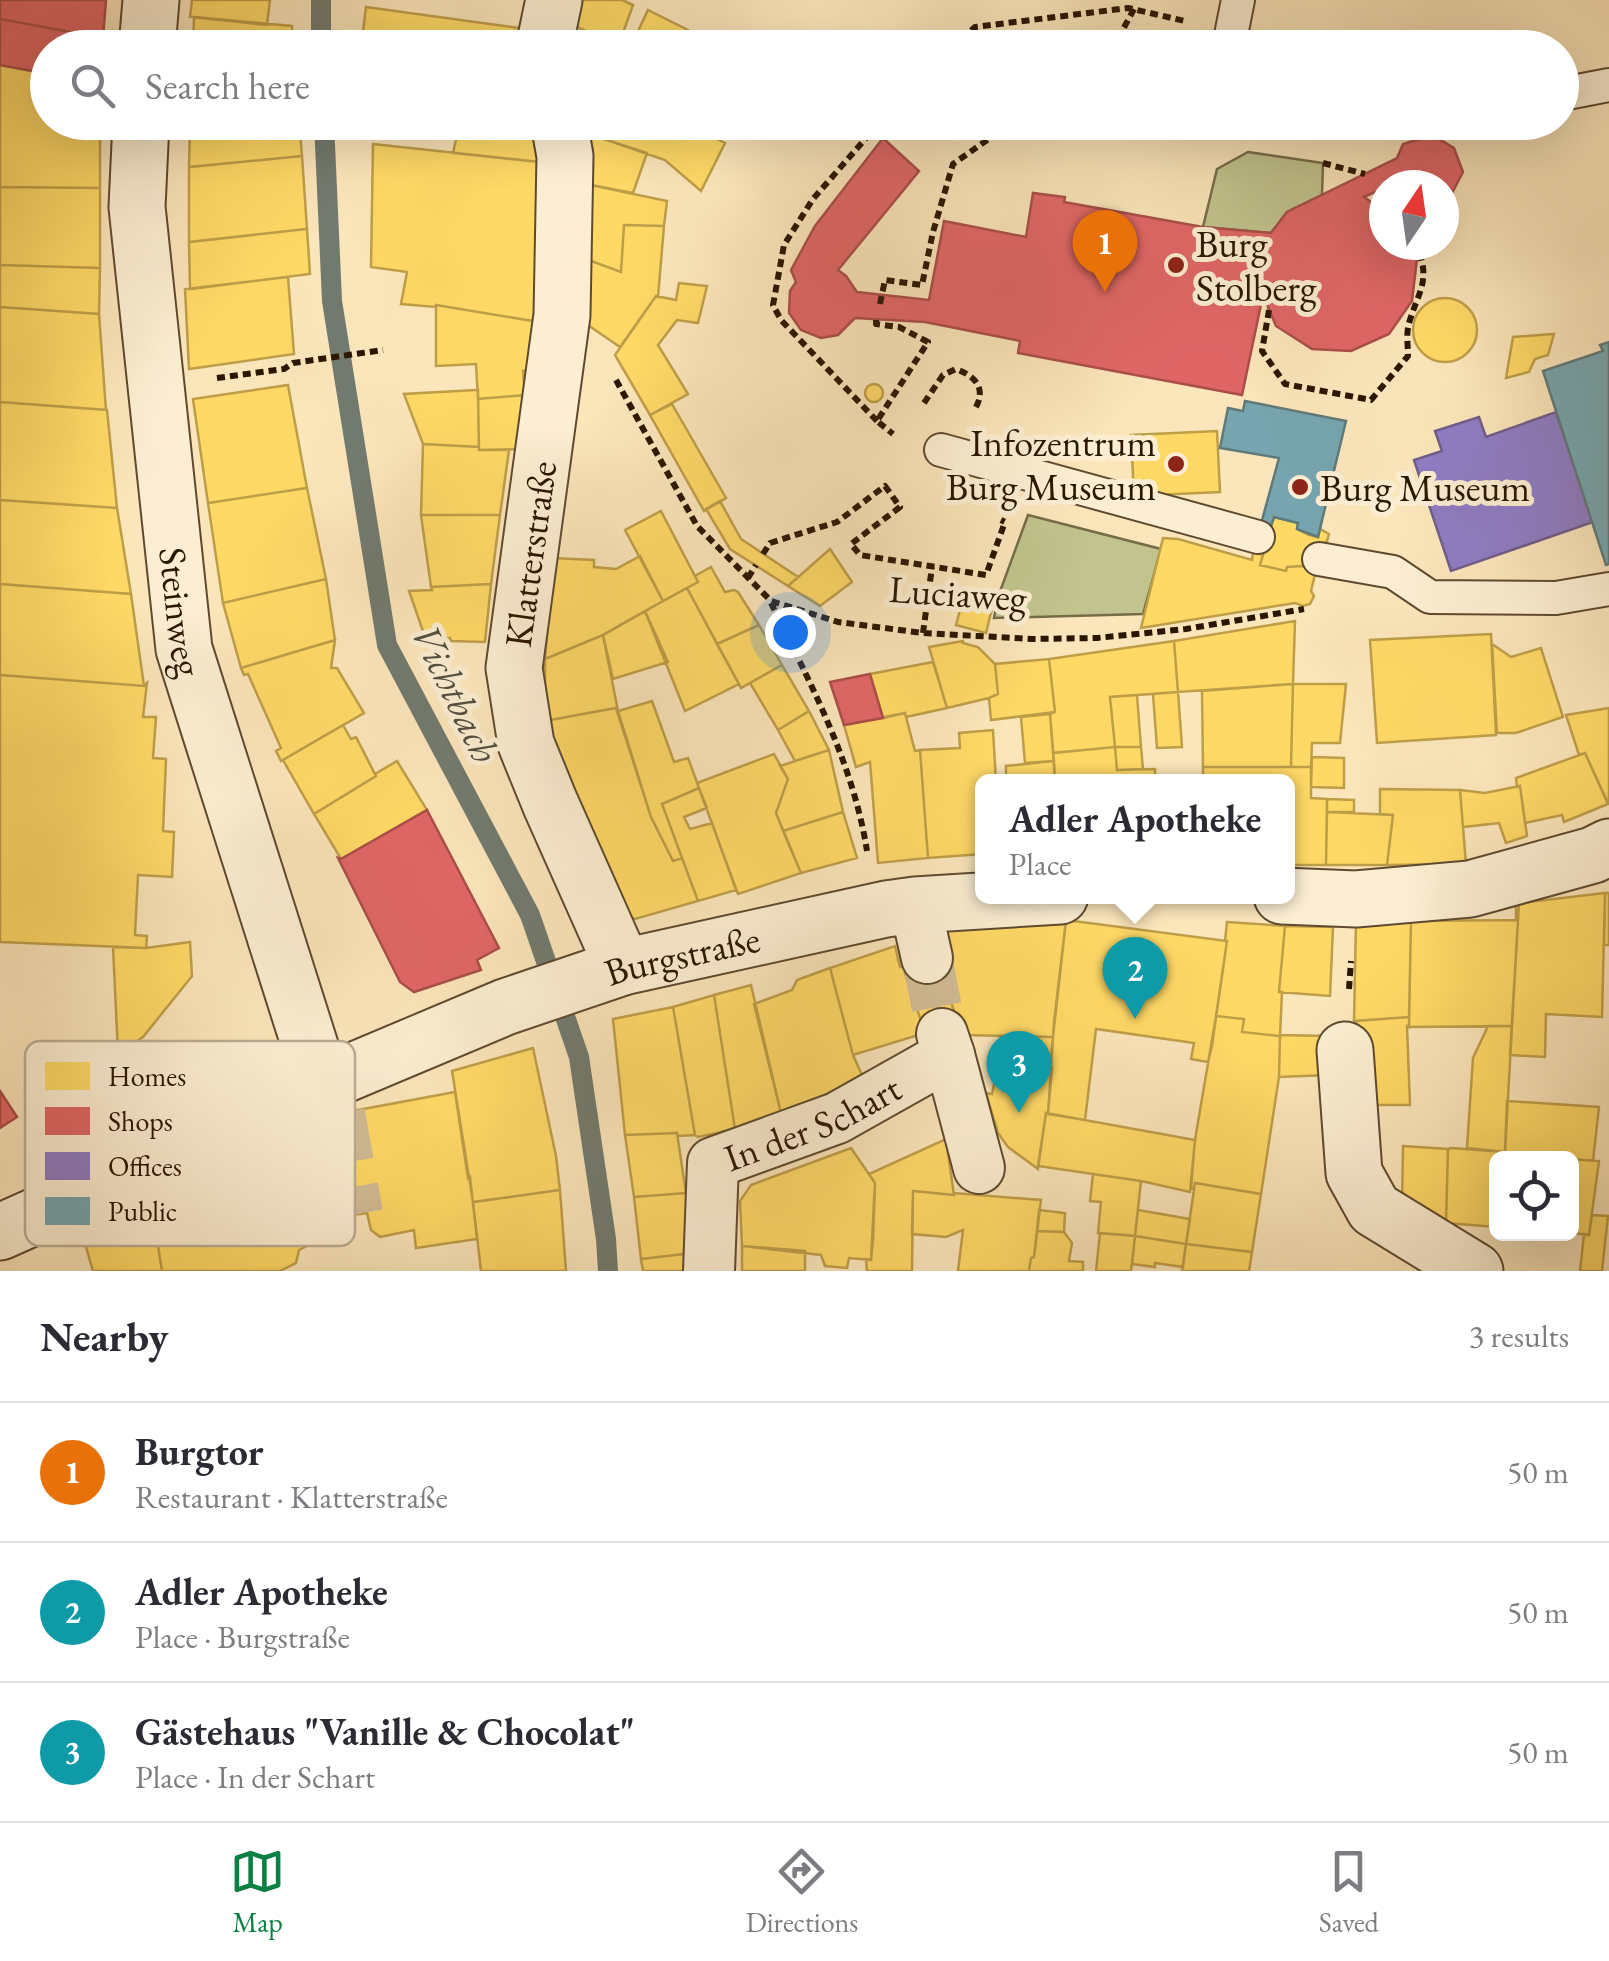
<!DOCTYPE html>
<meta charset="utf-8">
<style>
:root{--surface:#fff;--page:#f2f2f3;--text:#2b2b33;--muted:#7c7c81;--line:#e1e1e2;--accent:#0b8043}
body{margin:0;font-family:"EB Garamond",serif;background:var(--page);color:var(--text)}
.controls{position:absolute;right:30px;bottom:30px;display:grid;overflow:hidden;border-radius:15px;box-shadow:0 10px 40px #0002}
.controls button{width:90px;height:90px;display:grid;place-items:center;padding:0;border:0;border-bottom:2px solid var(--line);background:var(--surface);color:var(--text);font:50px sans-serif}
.compass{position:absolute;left:1369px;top:170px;width:90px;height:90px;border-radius:50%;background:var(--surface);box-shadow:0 10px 40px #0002;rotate:13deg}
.you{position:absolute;left:790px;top:632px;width:35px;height:35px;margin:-25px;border:8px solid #fff;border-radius:50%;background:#1a73e8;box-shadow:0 0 0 15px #1a73e833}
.badge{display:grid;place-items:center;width:65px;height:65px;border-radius:50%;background:var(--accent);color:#fff;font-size:32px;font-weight:700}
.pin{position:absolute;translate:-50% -82px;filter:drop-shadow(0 2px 5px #0008)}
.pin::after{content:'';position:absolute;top:52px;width:35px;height:30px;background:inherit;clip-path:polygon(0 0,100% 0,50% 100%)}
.popup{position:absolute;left:975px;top:774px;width:320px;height:130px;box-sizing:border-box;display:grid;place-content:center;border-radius:15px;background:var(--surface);filter:drop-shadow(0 2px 8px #0005);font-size:32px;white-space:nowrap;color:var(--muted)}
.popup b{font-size:38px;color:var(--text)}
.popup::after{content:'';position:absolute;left:50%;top:100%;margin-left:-20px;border:20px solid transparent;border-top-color:var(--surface)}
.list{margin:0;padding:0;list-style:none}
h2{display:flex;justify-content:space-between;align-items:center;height:130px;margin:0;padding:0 40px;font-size:42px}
h2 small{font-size:32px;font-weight:400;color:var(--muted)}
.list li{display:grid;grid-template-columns:65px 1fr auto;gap:30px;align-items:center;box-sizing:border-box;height:140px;padding:0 40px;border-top:2px solid var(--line)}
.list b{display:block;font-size:38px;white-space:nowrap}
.list p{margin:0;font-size:32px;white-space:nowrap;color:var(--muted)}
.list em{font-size:32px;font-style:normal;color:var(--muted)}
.icon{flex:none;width:55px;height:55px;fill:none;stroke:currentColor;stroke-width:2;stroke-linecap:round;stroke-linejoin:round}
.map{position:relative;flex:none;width:1609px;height:1271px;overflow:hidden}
.search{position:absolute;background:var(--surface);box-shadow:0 10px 40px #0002;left:30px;right:30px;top:30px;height:110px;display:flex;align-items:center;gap:25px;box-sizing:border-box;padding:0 35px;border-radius:55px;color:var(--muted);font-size:38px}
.sheet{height:550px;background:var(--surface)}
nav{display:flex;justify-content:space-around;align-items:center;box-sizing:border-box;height:140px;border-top:2px solid var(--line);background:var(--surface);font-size:28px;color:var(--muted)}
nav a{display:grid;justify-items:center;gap:5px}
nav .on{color:var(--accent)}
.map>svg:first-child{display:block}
.green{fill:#c1c48e;stroke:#766d48;stroke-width:2.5}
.homes{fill:#ffd966;stroke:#bf9e48;stroke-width:2.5}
.shops{fill:#e06666;stroke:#aa4e48;stroke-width:2.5}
.offices{fill:#8e7cc3;stroke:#705d89;stroke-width:2.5}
.public{fill:#76a5af;stroke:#607a7b;stroke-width:2.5}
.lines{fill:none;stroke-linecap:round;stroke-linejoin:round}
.stream{stroke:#727a6f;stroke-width:20}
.pedestrian-tunnel{stroke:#d1bc95;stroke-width:50;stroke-dasharray:50 25;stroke-linecap:butt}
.service-casing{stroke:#5f4a2f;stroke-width:36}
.pedestrian-casing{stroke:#5f4a2f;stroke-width:54}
.minor-casing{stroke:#5f4a2f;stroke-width:59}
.path{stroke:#2b1601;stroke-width:6;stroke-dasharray:8 5;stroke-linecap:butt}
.service{stroke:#fceed2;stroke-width:32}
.pedestrian{stroke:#fceed2;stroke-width:50}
.minor{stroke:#fceed2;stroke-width:55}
.poi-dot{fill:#8f2418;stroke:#fceed2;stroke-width:4}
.labels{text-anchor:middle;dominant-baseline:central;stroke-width:10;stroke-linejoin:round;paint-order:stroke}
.poi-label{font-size:38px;fill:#2b1601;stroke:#fceed2;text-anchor:start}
.street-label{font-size:38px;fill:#2b1601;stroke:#fceed2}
.water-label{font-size:40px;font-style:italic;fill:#555041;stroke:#fceed2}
.key{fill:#fceed2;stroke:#bdad93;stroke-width:2.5}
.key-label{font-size:28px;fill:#2b1601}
</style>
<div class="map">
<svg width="1609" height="1271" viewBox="0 0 1609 1271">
<rect width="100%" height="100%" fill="#fbe5ba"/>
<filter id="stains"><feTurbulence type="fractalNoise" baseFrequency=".002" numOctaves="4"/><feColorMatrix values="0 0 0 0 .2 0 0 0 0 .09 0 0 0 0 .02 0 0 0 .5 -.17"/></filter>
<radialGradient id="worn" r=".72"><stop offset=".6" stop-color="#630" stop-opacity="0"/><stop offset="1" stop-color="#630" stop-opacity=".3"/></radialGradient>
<path class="green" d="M1248,152L1323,163L1322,195L1287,212L1271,233L1203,227L1217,169Z
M1028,515L1161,549L1143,614L994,618L998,597Z"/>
<path class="homes" d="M192,0H270L267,25L190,17Z
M565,0H622L633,5L618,47L577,48L586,31L562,20Z
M366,7L533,30L532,48H361Z
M648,10L688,30L680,48H630Z
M194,17L292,26L293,48H193Z
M0,65L48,74V122H100V188L0,187Z
M190,122H299L302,156L189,167Z
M460,122H547L550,163L453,153Z
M582,122H682L725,143L701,191L665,160L578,130Z
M576,130L647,153L633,193L576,182Z
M373,144L550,163L539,322L436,305V307L401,304L407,272L371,267Z
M302,156L307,229L189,242V167Z
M576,182L667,201L664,226L624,225L621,272L583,258Z
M0,187L100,188V268L0,265Z
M624,225L664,226L658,297L656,296L620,347L585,323L583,258L621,272Z
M307,229L310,274L190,289L189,242Z
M0,265L100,268L99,314L0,307Z
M288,277L294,354L189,369L185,289Z
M679,283L707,286L698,323L677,320L658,345L688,394L650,415L615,355L656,296L676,300Z
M1413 330a32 32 0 1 1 64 0a32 32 0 1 1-64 0Z
M436,305L539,322L536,370L523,371L525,395L478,399L476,364L436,366Z
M0,307L99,314L106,410L0,402Z
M1554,334L1548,355L1535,359L1529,372L1506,378L1513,337Z
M865 393a9 9 0 1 1 18 0a9 9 0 1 1-18 0Z
M288,385L307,488L208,503L193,399Z
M476,390H478L479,447L423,444L404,394Z
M525,395L528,449L479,450L478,399Z
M0,402L107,410L117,508L0,500Z
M672,404L726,498L704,511L650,415Z
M1217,431L1220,492L1134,496L1131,435Z
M423,444L479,447V450H509L500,515H421Z
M307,488L326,579L223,603L208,503Z
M0,500L117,508L131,594L0,584Z
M720,501L741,539L798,577L788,586L730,549L706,509Z
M661,511L698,582L663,601L625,530Z
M421,515H500L491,584L431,587Z
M1274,517L1298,523L1297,529L1309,535L1318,537L1320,529L1329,534L1327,541L1322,545L1316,570L1302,566L1287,567L1286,571L1260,565L1263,555L1253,552L1261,524L1271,526Z
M1163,538L1178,539L1252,560L1253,552L1263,555L1260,565L1286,571L1287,567L1302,566L1316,570L1311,591L1314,596L1310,604L1303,606L1295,603L1141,628Z
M830,549L852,582L820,606L788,586Z
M640,556L663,601L603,635L545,659L553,558L594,560V567L616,569Z
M711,567L725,592L734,590L738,592L759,625L717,644L687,588L698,582L695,576Z
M326,579L335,640L241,668L223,603Z
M0,584L131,594L144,686L0,675Z
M491,584L485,642L451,641L450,638L426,640L409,591L432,590L431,587Z
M687,588L739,684L685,711L645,611Z
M966,588L995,596L986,633L956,625Z
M645,611L668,662L613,679L603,635Z
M1295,621L1293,684L1178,692L1174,641Z
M759,625L782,665L741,688L717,644Z
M1491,634L1496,735L1377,743L1370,640Z
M603,635L618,711L616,708L545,721V659Z
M335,640L331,668H337L364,713L281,761L276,751L281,748L248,674L244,675L241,668Z
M963,641V643L978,647L995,664L998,694L989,698L947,708L929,647Z
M1174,641L1178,692L1110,697L1115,747L1053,753L1050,714L1055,712L1049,659Z
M1492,644L1511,657L1541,648L1563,717L1516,733H1497Z
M1049,659L1055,712L991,720L989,698L998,694L995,664Z
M933,662L947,708L906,717L905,713L883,718L870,674Z
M782,665L809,711L778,730L750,683Z
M0,675L144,686L147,683L143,717H156L153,758L166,759L163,831L174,832L172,877L138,875L135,935L147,936L146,948L0,942Z
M1293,684L1291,767H1203L1202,691Z
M1293,684H1346L1340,743H1312L1311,767H1291Z
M1178,692L1182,747L1157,748L1153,694Z
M1137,695L1141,747H1115L1110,697Z
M652,701L674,762L688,758L699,788L662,804L682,858L673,861L651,817L618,711Z
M616,708L651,817L673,861L682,858L698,901L635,919L617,911L545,721Z
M1609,708V803H1608L1585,753L1579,755L1566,715Z
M809,711L829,750L795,761L778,730Z
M905,713L915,751L920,750L928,858L878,863L870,762L856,767L844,725Z
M1050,714L1054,761L1025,763L1021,717Z
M343,725L351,739L356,737L376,776L314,814L283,760Z
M993,730L996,782H982V854L928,858L920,750L960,748L959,733Z
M1115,747H1141L1143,769L1117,770Z
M1115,747L1117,770L1155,769V782H1055L1053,753Z
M829,750L843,812L783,831L776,813L788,779L780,766Z
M1585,753L1608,804L1564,822L1562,815L1525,823L1520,786L1517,787L1516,778Z
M774,754L788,779L776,813L801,873L738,894L697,783Z
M1312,757L1344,758V788L1311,787Z
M397,761L427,810L341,859L314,814L376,776L375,774Z
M1054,761L1055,782H1006V766Z
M1203,767H1311V798L1327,799L1326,865H1288V782H1203Z
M1520,786L1527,836L1506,843L1499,823L1463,827L1460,790L1485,793Z
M699,788L707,808L684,817L690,829L712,823L736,890L698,901L662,804Z
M1380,789L1460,790L1466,864L1387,865L1393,815L1380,814Z
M1327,799L1354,800V812H1327Z
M843,812L857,858L801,873L783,831Z
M1327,812L1393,815L1387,865H1326Z
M1605,893H1609V945H1604Z
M1605,893L1602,1017L1546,1014L1545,1057L1510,1055L1519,903Z
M1516,903H1519L1512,1026L1409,1027L1411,921L1516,920Z
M1066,920L1227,941L1212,1046L1208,1062L1191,1059L1194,1043L1096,1029L1085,1120L1048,1114L1054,1022Z
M1066,920L1053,1037L963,1035L952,1005L945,930Z
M1411,921L1409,1017L1354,1021L1356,922Z
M1227,922L1285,926L1279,992H1282L1280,1036L1242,1032L1244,1019L1216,1016L1227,941H1225Z
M1285,926L1333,927L1330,996L1279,992Z
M190,942L192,976L143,1037L118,1053L113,947L146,948Z
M895,946L900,967L913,966L914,972L905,973L925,1033L853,1055L830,968Z
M947,957L952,1005L963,1035L925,1033L905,973L914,972L913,966L900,967L898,960Z
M830,968L853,1055L862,1075L821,1097L781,1113L754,1004L792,990L797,980Z
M751,985L781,1113L735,1129L714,995Z
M714,995L735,1129L698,1137L695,1135L673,1007Z
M673,1007L695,1135L678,1136L677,1133L625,1135L613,1019Z
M1216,1016L1244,1019L1242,1032L1280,1036L1279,1077L1261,1194L1195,1183L1194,1189L1191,1188L1195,1140Z
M1409,1017V1027L1407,1026L1410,1105H1366L1356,1021Z
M1488,1026H1512L1505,1152L1467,1148L1473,1058Z
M1280,1035L1329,1036L1328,1075L1279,1077Z
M1000,1036L1053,1037L1050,1067L999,1058Z
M533,1048L556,1156L560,1190L473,1202L452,1071Z
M999,1058L1052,1068L1048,1114L1046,1113L1038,1169L1008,1147L998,1133L986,1093L992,1094Z
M455,1092L468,1178L470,1177L477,1239L416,1248L414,1230L380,1237L371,1230L367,1213L338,1217L320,1117Z
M1507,1101L1599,1107L1593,1161L1505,1152Z
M317,1109L320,1117L338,1217L343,1228L299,1250L296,1263L280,1271H162L150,1196Z
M1046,1113L1195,1140L1190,1192L1141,1181L1038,1166Z
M677,1133L686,1193L634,1197L625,1135Z
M946,1139L954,1195L913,1191L912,1271H867L866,1259L871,1260L873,1240L875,1183L869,1174Z
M1403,1146L1448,1149L1446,1223L1402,1205Z
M851,1148L875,1183L871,1260L849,1258L847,1268L825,1266L821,1255L742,1246L740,1201L751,1185Z
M1451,1148L1505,1152L1504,1158H1496V1227L1446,1223L1448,1149Z
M1505,1152L1571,1158H1504Z
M1572,1159L1599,1161L1589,1235L1572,1233Z
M1093,1174L1141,1181L1135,1236L1098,1233L1101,1202L1090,1201Z
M1195,1183L1261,1194L1252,1252L1186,1244Z
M560,1190L566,1271H481L473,1202Z
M913,1191L954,1195V1193L1041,1200L1034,1257L1031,1258L1029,1271H958L963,1230L946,1237L912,1234Z
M686,1193L693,1253L641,1259L634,1197Z
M150,1196L162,1271H93L86,1247L95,1223Z
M1039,1210L1065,1213L1064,1232L1037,1231Z
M1138,1210L1190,1219L1186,1244L1135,1236Z
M1592,1215L1608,1216L1602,1271H1580L1584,1234L1589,1235Z
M1037,1231L1064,1232L1072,1243L1069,1261L1083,1262V1271H1029L1031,1258L1034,1257Z
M1100,1233L1135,1236L1131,1271H1096Z
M1135,1236L1186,1244L1183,1267L1155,1263V1267L1132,1264Z
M1186,1244L1252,1252L1249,1271H1182Z
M742,1246L805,1251V1271H742Z
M693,1253L696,1271H643L641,1259Z"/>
<path class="shops" d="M0,0H106L103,38L0,19Z
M0,19L103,38L102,48H48V74L0,65Z
M1429,136L1439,139L1454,148L1463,172L1449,199L1444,200V185H1399L1398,183L1384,185V188L1364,197L1384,211V245H1410L1417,259L1412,301L1389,334L1351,351L1312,349L1276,326L1263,295L1242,395L1018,353L1020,341L925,322L855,318L838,335L821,338L801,330L789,313L790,291L796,282L791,270L815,226L883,138L919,171L838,270L846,276L857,292L929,300L944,221L1026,237L1033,193L1065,197L1064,202L1203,227L1271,233L1287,212L1397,158L1403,144Z
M870,674L883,718L844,725L830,682Z
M427,810L499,948L477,960L481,970L414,992L400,982L338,858L341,859Z
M0,1091L17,1117L0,1128Z"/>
<path class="offices" d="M1556,412L1593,522L1451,571L1414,460L1442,451L1435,431L1479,417L1486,437Z"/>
<path class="public" d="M1609,342V564L1606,565L1543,371L1603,351L1600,345Z
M1245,401L1346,421L1318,537L1297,529L1298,523L1274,517L1271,526L1261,524L1279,458L1220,448L1228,408L1243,411Z"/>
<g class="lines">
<path class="stream" d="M321,0V48
M324,122L332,301L387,645L530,915L579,1057L606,1239L608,1271"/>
<path class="pedestrian-tunnel" d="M927,958L942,1034
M340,1113L358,1214"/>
<defs>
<path id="service" d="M1235,48L1229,45L1238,0
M1562,94L1609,85
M941,450L1258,537
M1319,559L1393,572L1430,597L1556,598L1609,589"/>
<g id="pedestrian">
<path d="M915,905L927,958"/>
<path d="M949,1055L979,1168"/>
<path id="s1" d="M709,1271L713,1163L837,1118L949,1055L942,1034"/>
</g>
<g id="minor">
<path d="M147,48L151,0"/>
<path d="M548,48L546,38L554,0"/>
<path id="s2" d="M141,122L137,207L184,649L322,1084"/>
<path d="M559,122L565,156L562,315L514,668L526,744L550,803L623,967"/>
<path d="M1282,896L1356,899L1470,889L1593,855L1609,847"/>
<path d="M1345,1050L1354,1173L1374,1209L1475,1271"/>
<path id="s3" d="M0,1232L255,1118L322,1084L505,1007L623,967L886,909L915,905L1060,896"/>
</g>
</defs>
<use href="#service" class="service-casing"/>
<use href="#pedestrian" class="pedestrian-casing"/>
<use href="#minor" class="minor-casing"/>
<path class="path" d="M1134,9L1121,33L1152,48
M952,48L975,27L1128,8L1185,21
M1323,163L1365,174
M880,304L885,280L922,285L933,232L953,164L990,138
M1269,310L1262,351L1285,384L1371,400L1408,356C1408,346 1406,334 1409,323C1418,292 1433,278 1415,245
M876,320V324L899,327L928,342L877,421L893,434
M217,378L284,369L293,363L383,350
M616,380L697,526L771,601L838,622L923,633L1032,639L1097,638L1186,629L1304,609
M924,403L943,375L956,369C975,376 987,388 975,409
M877,421L781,320L773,305L784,245L813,199L880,122
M763,554L770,543L837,522L885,486L900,507L851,544L860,555L986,575L1005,522L1001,520
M748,578L756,565
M771,603C810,683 853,762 867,851
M923,633L932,567
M1349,989L1351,961"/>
<use href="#service" class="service"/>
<use href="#pedestrian" class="pedestrian"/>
<use href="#minor" class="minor"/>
</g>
<g class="poi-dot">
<circle cx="1176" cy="265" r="10"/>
<circle cx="1176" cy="464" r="10"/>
<circle cx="1300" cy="487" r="10"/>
</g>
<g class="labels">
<g class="poi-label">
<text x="1196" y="243">Burg<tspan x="1196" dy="44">Stolberg</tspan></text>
<text x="1156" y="442" text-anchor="end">Infozentrum<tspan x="1156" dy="44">Burg Museum</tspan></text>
<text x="1320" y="487">Burg Museum</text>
</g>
<g class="street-label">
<text transform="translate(530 554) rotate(-82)">Klatterstraße</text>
<text transform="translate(958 593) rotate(4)">Luciaweg</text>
<text stroke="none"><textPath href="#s2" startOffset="492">Steinweg</textPath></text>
<text stroke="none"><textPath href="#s3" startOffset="738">Burgstraße</textPath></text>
<text stroke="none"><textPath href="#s1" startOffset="215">In der Schart</textPath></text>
</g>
<g class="water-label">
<text transform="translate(456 693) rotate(64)">Vichtbach</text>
</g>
</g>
<rect x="25" y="1041" width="330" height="205" rx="15" class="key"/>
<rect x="45" y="1062" width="45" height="28" fill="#ffd966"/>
<rect x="45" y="1107" width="45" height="28" fill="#e06666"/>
<rect x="45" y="1152" width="45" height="28" fill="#8e7cc3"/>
<rect x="45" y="1197" width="45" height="28" fill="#76a5af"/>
<g class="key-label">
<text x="108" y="1086">Homes</text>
<text x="108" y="1131">Shops</text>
<text x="108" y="1176">Offices</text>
<text x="108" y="1221">Public</text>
</g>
<rect width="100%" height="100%" filter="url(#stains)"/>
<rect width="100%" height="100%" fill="url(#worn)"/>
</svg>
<div class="controls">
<button><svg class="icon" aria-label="locate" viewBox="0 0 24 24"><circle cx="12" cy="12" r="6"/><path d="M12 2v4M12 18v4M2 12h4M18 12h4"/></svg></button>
</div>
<svg class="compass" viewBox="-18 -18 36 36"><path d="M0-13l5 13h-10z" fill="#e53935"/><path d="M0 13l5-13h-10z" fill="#7c7c81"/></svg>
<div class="you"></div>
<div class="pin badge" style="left:1105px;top:292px;background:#e8710a">1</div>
<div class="pin badge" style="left:1135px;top:1019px;background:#0f9aa8">2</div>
<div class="popup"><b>Adler Apotheke</b>Place</div>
<div class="pin badge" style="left:1019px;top:1113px;background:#0f9aa8">3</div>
<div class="search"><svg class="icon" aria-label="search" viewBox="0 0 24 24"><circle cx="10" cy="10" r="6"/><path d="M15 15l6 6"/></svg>Search here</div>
</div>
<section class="sheet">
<h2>Nearby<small>3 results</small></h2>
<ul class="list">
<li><span class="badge" style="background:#e8710a">1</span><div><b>Burgtor</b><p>Restaurant · Klatterstraße</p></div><em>50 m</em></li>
<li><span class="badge" style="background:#0f9aa8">2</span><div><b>Adler Apotheke</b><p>Place · Burgstraße</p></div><em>50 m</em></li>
<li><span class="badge" style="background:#0f9aa8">3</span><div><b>Gästehaus &quot;Vanille &amp; Chocolat&quot;</b><p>Place · In der Schart</p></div><em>50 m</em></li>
</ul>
</section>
<nav>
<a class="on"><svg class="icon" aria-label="map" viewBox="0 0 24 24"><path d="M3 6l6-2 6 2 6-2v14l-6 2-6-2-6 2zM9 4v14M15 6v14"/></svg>Map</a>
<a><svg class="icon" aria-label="directions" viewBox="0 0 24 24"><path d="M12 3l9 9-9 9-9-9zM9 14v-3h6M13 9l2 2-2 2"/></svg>Directions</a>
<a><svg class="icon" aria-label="saved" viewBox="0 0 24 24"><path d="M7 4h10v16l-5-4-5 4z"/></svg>Saved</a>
</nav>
